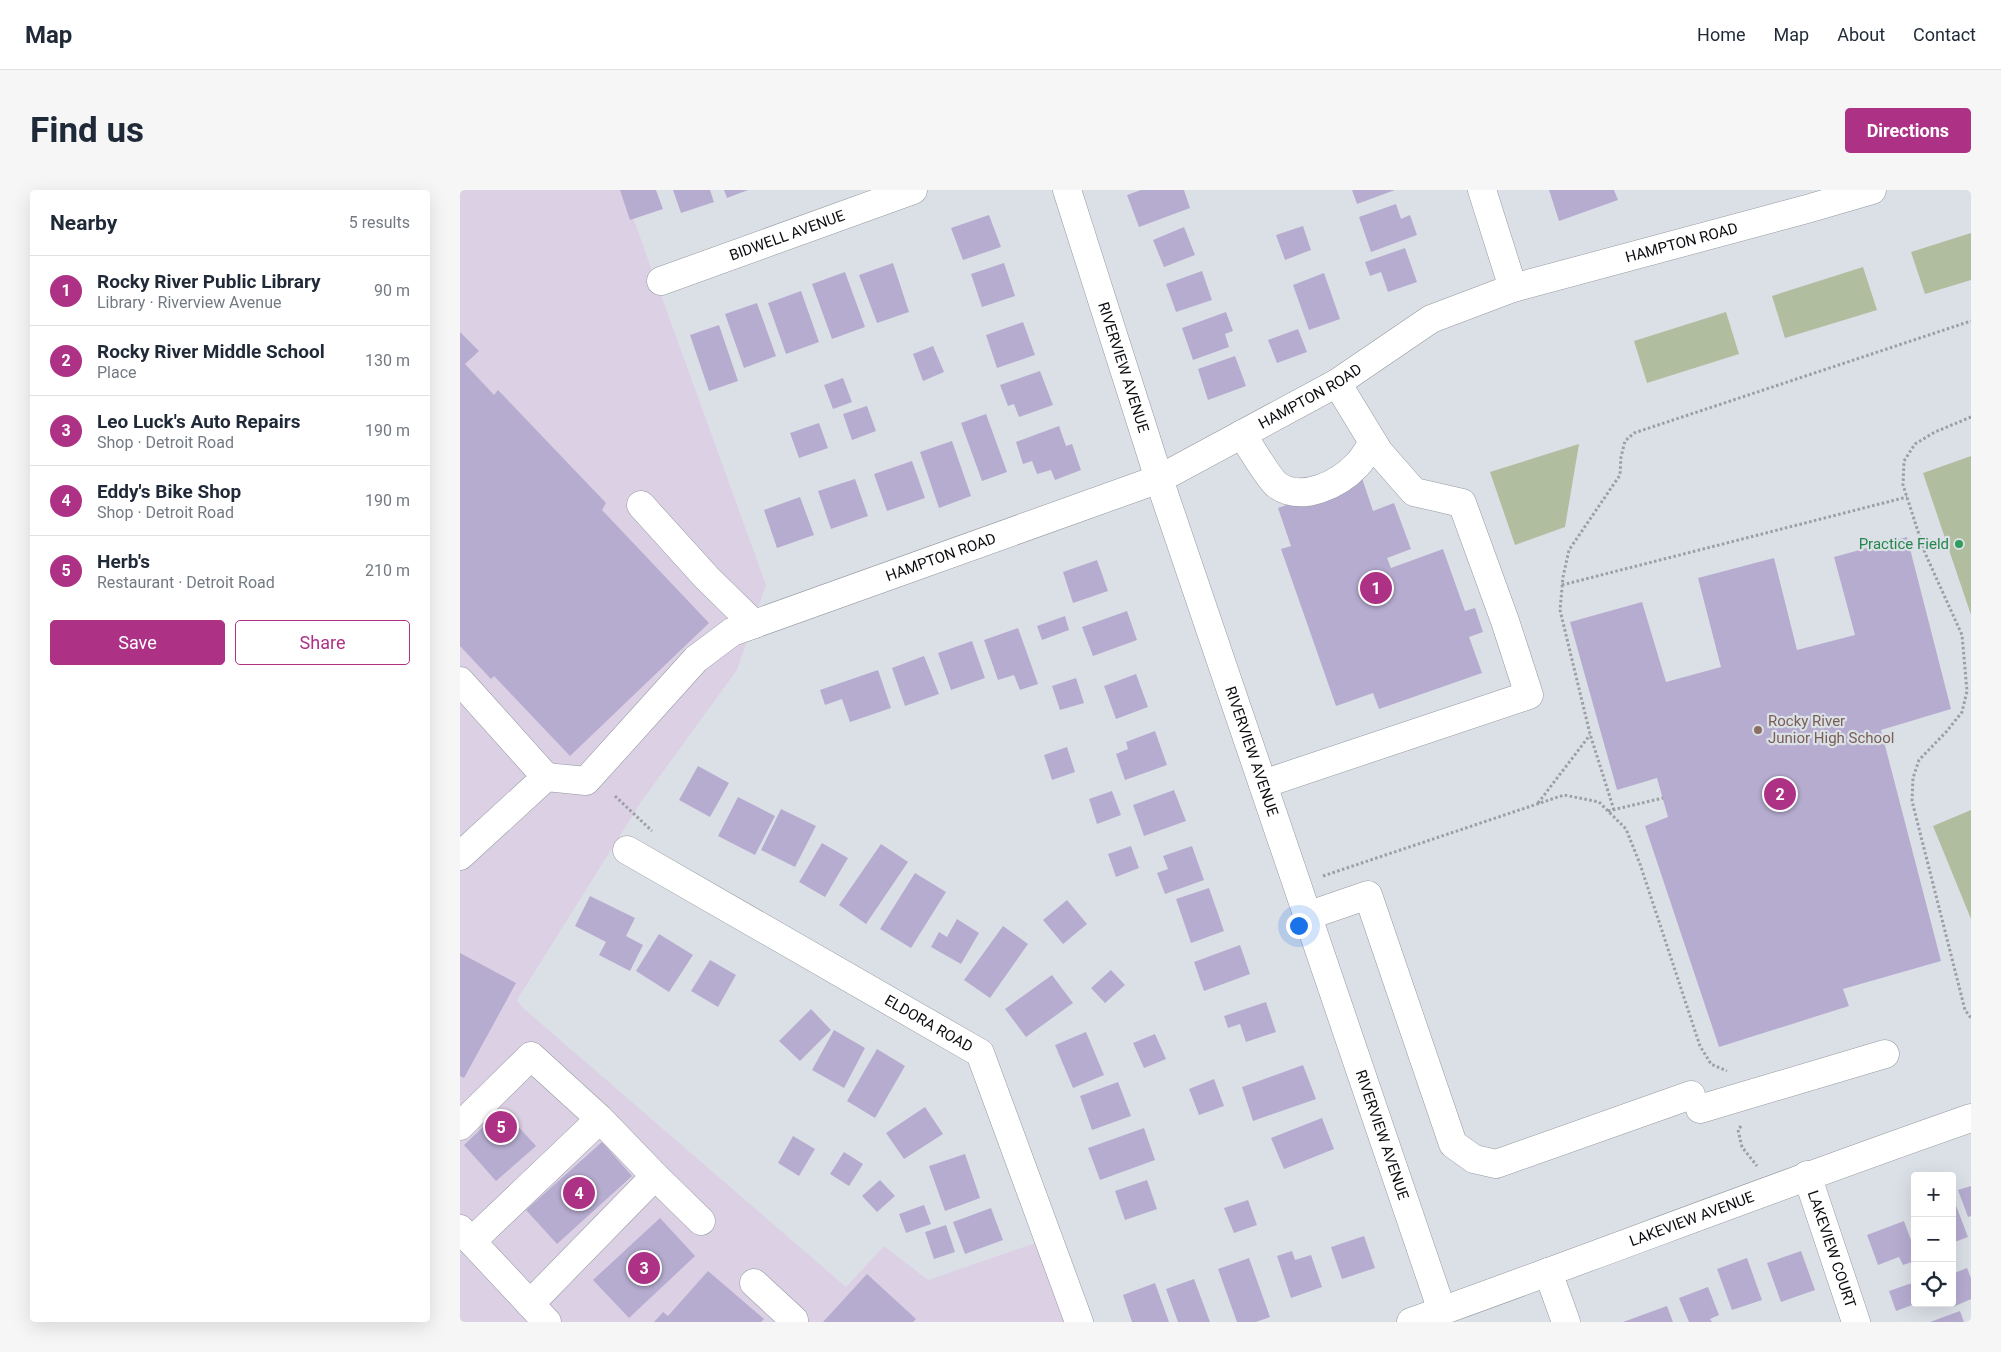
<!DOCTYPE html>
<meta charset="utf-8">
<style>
:root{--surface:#fff;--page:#f6f6f7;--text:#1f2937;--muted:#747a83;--line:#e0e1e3;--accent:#ad3286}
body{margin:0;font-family:Roboto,sans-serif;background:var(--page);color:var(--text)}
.controls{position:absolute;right:15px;bottom:15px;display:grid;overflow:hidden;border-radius:5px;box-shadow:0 5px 20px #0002}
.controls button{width:45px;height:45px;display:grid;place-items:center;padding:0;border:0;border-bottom:1px solid var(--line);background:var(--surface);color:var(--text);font:25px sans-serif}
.you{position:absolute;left:838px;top:735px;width:18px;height:18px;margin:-12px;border:4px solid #fff;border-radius:50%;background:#1a73e8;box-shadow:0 0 0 8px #1a73e833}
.badge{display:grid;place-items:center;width:32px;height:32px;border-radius:50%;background:var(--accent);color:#fff;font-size:16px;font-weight:700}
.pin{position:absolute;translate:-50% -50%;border:2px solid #fff;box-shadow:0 1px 5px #0006}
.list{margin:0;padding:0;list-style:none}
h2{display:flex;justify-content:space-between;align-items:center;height:65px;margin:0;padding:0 20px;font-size:21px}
h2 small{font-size:16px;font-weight:400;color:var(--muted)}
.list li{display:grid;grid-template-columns:32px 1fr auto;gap:15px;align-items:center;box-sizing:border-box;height:70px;padding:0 20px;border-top:1px solid var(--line)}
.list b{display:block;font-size:19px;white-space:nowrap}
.list p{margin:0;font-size:16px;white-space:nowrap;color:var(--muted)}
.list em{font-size:16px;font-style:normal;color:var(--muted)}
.actions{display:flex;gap:10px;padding:15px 20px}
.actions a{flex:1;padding:11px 0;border:1px solid var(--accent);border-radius:5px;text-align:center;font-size:18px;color:var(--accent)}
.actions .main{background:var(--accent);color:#fff}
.icon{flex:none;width:28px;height:28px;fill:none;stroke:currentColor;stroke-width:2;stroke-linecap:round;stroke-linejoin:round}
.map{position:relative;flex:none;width:1511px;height:1132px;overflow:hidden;border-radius:5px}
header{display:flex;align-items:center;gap:30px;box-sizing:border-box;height:70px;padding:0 25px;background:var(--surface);border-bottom:1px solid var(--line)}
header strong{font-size:24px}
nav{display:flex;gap:28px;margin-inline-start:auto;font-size:18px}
.intro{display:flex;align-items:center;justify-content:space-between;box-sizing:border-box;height:120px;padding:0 30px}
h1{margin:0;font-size:35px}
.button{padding:12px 22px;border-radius:5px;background:var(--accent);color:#fff;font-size:18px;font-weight:700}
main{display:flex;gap:30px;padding:0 30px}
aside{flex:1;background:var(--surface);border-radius:5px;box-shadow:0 5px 20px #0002}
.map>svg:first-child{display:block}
.commercial{fill:#dcd0e4}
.green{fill:#b0bd9e}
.building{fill:#b6acd0}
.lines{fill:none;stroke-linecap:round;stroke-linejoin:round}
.minor-casing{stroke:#9499a0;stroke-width:29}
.major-casing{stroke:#9499a0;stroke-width:29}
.path{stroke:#9b9ea4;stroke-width:3;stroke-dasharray:2.5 2.5;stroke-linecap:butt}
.minor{stroke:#fff;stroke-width:28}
.major{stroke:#fff;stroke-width:28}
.leisure-dot{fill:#2e9e5b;stroke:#dbe0e7;stroke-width:2}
.education-dot{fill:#8d6e63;stroke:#dbe0e7;stroke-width:2}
.labels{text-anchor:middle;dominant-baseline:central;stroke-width:4.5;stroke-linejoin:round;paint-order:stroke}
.street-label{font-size:15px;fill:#0c0d10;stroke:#dbe0e7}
.leisure-label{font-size:15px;fill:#27864d;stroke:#dbe0e7;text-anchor:end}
.education-label{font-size:15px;fill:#785e54;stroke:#dbe0e7;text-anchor:start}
</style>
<header>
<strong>Map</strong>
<nav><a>Home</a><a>Map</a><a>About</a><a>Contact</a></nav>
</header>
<div class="intro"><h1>Find us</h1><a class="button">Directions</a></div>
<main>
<aside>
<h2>Nearby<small>5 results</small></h2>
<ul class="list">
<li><span class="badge">1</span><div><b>Rocky River Public Library</b><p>Library · Riverview Avenue</p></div><em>90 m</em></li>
<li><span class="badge">2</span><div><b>Rocky River Middle School</b><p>Place</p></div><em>130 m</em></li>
<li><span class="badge">3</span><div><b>Leo Luck's Auto Repairs</b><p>Shop · Detroit Road</p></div><em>190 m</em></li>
<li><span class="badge">4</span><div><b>Eddy's Bike Shop</b><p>Shop · Detroit Road</p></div><em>190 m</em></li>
<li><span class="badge">5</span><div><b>Herb's</b><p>Restaurant · Detroit Road</p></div><em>210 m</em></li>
</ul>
<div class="actions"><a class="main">Save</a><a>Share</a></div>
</aside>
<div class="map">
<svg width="1511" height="1132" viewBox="0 0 1511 1132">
<rect width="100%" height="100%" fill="#dbe0e7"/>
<path class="commercial" d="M0,0H163L306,395L277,480L181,612L57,810L62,817L386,1097L424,1056L468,1090L596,1046L628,1132H0Z"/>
<path class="green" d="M1511,43V90L1465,104L1451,62Z
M1403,77L1417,120L1325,148L1312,106Z
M1266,122L1279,164L1187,193L1174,151Z
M1119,254L1105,337L1055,355L1030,282Z
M1511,266V425L1463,283Z
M1511,620V729L1473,636Z"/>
<path class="building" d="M160,0H196L203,19L170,30Z
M213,0H250L254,12L221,23Z
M264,0H288L267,8Z
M681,0H724L730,18L679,37L667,5Z
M892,0H935L897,14Z
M1089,0H1154L1158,10L1099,31Z
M936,14L941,29L950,25L957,45L911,62L899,27Z
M529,25L541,57L503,70L491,38Z
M843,36L851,60L825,70L816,45Z
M724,37L735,65L704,77L693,50Z
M945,58L957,92L928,102L921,82L910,86L905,72Z
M433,73L449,122L417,133L399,85Z
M544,73L555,106L522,117L511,84Z
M742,81L752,110L716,122L706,94Z
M385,82L405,137L372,149L352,94Z
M864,83L880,129L849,140L833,95Z
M341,101L359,152L326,164L308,113Z
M297,113L316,166L284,178L265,124Z
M766,122L773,141L765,144L769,157L733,170L722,138Z
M563,132L575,165L537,178L526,145Z
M259,135L278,191L249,201L230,145Z
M838,139L847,162L817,173L808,150Z
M0,142L19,161L5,174L34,205L38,200L146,313L142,320L249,433L110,566L34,486L31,489L0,456Z
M473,156L484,182L463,191L453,164Z
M775,166L786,196L748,210L738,179Z
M580,181L593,215L559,227L554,214L548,216L540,195Z
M383,188L392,212L373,219L364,195Z
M407,216L416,241L392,250L383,224Z
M526,224L547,282L522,291L501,233Z
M359,233L368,258L339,268L330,243Z
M599,236L606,256L612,254L621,280L595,290L591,280L577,284L572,271L563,274L556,252Z
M492,251L511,306L479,318L460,262Z
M452,271L465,308L427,321L414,284Z
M902,288L913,321L934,313L951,359L927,368L931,378L983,359L1005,421L1015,418L1023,442L1009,447L1022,483L919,519L913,503L876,516L821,359L831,356L818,318Z
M395,289L408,326L371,339L358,301Z
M340,307L354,345L317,358L304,320Z
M1447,347L1491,519L1421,540L1481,771L1383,799L1389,816L1259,857L1185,636L1208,627L1197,588L1157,600L1110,432L1182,412L1206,492L1261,477L1238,388L1314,368L1337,460L1395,445L1374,367Z
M637,370L648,401L613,413L603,382Z
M667,421L677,450L633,466L622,437Z
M605,426L609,440L582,450L577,436Z
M558,438L578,494L560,500L554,485L538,490L524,450Z
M512,451L525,488L491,500L478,463Z
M464,466L479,504L445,516L432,478Z
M418,480L431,518L390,532L382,509L365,515L360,500Z
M676,484L688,517L656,529L644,496Z
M616,488L624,513L600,520L592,496Z
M695,541L707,575L665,590L656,564L668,559L666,552Z
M607,557L615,582L592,590L584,565Z
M238,576L269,593L250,627L219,610Z
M714,600L726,631L684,646L673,615Z
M652,601L661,625L637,634L629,609Z
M278,607L315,626L295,665L258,646Z
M321,619L356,636L335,677L301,660Z
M362,653L388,668L365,707L339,692Z
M421,654L448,672L406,734L379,715Z
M671,656L679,678L656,687L648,664Z
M732,656L744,690L705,704L697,683L708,679L703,666Z
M455,683L486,702L451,758L420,739Z
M749,698L764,741L731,753L716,709Z
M130,706L175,728L166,746L183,755L170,781L139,765L146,752L115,736Z
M607,710L627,734L603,754L583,730Z
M497,729L519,743L501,774L471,757L479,742L487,747Z
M543,736L568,754L530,808L504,790Z
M199,744L233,765L209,802L176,781Z
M780,755L790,784L744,801L734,772Z
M0,763L56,793L4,888L0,886Z
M250,770L276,785L258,817L231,801Z
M651,780L665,795L645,813L631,798Z
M592,785L613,813L566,847L545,819Z
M806,812L816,842L786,852L780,834L768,838L764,826Z
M351,819L371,840L340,871L319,851Z
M374,840L405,858L384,898L352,880Z
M626,842L644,885L613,898L595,855Z
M695,844L706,869L684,878L673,853Z
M417,859L445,876L415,928L387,911Z
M843,875L856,909L793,931L782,897Z
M754,889L764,916L739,925L729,899Z
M658,892L671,926L632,940L620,906Z
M465,917L483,944L444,969L426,943Z
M42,919L76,956L36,991L4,955Z
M862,928L874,959L824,979L811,948Z
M684,938L695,970L640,990L628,958Z
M333,946L355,959L339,986L318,973Z
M142,952L172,986L97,1054L66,1020Z
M384,962L403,974L389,996L370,984Z
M505,964L520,1008L485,1021L469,976Z
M420,990L435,1006L417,1022L402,1006Z
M687,990L697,1019L665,1030L655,1001Z
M1511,996V1026L1508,1027L1498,1000Z
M1492,1005L1508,1047L1492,1053Z
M788,1010L797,1035L774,1043L764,1018Z
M464,1015L471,1034L446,1043L439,1024Z
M531,1018L543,1050L505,1064L493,1032Z
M200,1028L235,1066L169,1128L133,1090Z
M1444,1031L1455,1061V1071L1443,1075L1439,1067L1418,1075L1407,1045Z
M486,1035L495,1062L474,1069L465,1042Z
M904,1046L915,1078L882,1089L871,1057Z
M832,1061L835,1070L851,1065L862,1097L831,1108L817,1066Z
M1341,1061L1355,1100L1321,1112L1307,1073Z
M789,1068L810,1127L796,1132H777L758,1079Z
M1287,1068L1302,1110L1272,1120L1257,1079Z
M1507,1078L1511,1088V1109L1493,1117L1491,1113H1492V1084Z
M248,1081L304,1129L301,1132H194L203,1122L208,1126Z
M407,1084L456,1129L453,1132H363Z
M734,1089L750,1132H718L706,1099Z
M1455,1092V1114L1436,1121L1429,1101Z
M695,1093L709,1132H672L663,1105Z
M1248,1097L1259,1125L1250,1129L1252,1132H1229L1219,1108Z
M1207,1116L1213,1132H1163Z
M1500,1121L1504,1132H1470Z"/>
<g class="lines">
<defs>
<g id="minor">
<path id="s1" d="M607,0L699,289L982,1121"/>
<path d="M1022,0L1053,98"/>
<path id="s2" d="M201,91L453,0"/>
<path d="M782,244C789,255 809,289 817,295C842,313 879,294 897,275C903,269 908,260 913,253"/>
<path d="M181,315L247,388L294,434"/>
<path d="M0,491L86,587"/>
<path d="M803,594L1069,505L1045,431L1002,313L954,302L919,262L877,193"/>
<path id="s3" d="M167,660L520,863L619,1132"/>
<path id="s4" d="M0,666L86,587L126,591L236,469L272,442L699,289L877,193L971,129L1053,98L1347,19L1412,0"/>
<path d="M847,726L908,705L993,954L1014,969L1036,974L1231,905"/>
<path d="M1240,919L1425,864"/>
<path d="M0,936L71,866L140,929"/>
<path id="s5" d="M1347,985L1396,1132"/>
<path d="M12,1051L140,929L195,986"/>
<path d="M1088,1082L1106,1132"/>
<path d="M294,1093L334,1130L332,1132"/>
<path d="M70,1114L195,986L241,1031"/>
<path id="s6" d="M951,1132C1138,1065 1324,993 1511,928"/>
</g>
<path id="major" d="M0,1039L87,1132"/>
</defs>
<use href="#minor" class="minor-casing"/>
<use href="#major" class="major-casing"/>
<path class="path" d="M1511,227L1475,242L1455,254L1444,271L1443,295L1465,363L1502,445L1507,501L1502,522L1487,541L1459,570L1453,588L1452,611L1505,820L1511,828
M1102,395L1447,307
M155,606L192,641
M1078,613L1130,545
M1154,620L1130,544L1100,420L1103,387L1109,360L1160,285L1161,267L1165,251L1174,243L1511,131
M1148,621L1203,608
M863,686L1104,605L1139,612L1166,639L1180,674L1240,856L1251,874L1267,881
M1281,936L1278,940L1282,957L1297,976"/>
<use href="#minor" class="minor"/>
<use href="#major" class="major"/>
</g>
<circle class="leisure-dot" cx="1499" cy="354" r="5"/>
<circle class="education-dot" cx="1298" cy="540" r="5"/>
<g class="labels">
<g class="street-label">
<text stroke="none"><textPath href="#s2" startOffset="134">BIDWELL AVENUE</textPath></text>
<text stroke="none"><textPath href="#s4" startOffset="1398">HAMPTON ROAD</textPath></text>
<text stroke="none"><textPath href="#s1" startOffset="186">RIVERVIEW AVENUE</textPath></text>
<text stroke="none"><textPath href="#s4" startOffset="992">HAMPTON ROAD</textPath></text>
<text stroke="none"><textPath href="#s4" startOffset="588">HAMPTON ROAD</textPath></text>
<text stroke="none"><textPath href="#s1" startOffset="591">RIVERVIEW AVENUE</textPath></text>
<text stroke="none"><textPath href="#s3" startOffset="348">ELDORA ROAD</textPath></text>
<text stroke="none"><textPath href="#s1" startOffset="996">RIVERVIEW AVENUE</textPath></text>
<text stroke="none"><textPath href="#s6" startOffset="299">LAKEVIEW AVENUE</textPath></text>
<text stroke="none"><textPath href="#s5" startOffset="78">LAKEVIEW COURT</textPath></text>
</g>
<g class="leisure-label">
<text x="1489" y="354">Practice Field</text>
</g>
<g class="education-label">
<text x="1308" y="531">Rocky River<tspan x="1308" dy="17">Junior High School</tspan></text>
</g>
</g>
</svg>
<div class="controls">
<button>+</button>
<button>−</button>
<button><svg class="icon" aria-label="locate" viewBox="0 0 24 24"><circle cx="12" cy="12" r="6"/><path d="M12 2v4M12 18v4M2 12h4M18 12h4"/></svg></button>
</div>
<div class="you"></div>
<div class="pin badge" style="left:916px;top:398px">1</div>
<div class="pin badge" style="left:1320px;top:604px">2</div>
<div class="pin badge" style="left:184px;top:1078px">3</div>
<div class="pin badge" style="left:119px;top:1003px">4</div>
<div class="pin badge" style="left:41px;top:937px">5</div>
</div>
</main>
